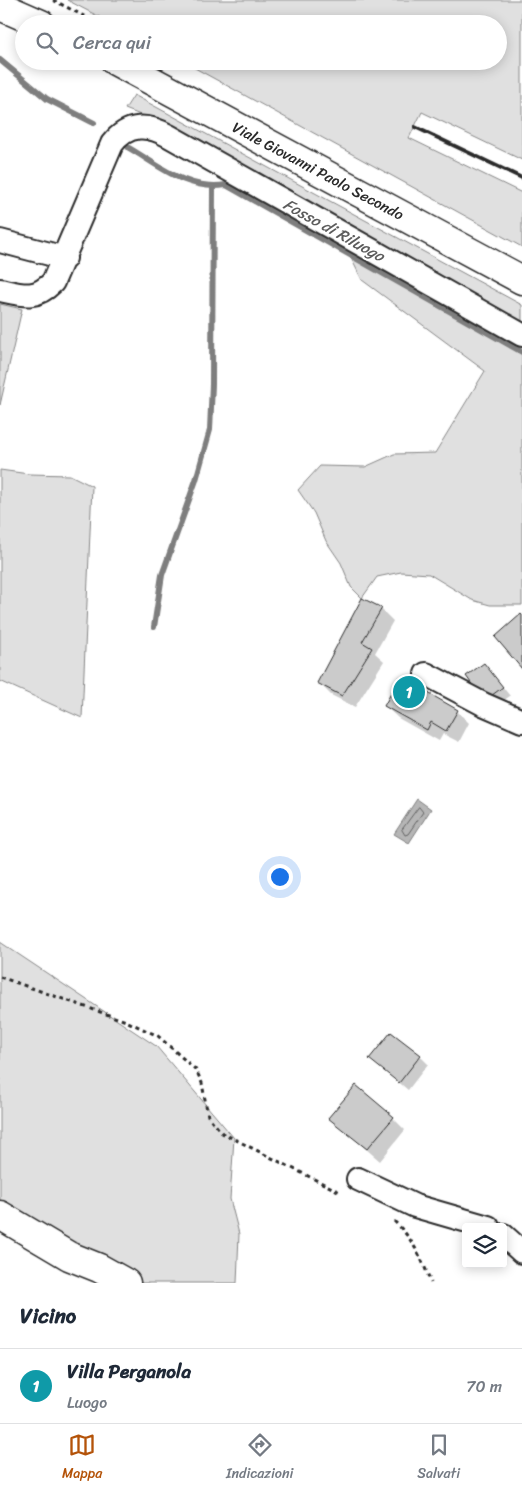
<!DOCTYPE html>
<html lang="it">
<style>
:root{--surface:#fff;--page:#f6f6f7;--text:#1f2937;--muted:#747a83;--line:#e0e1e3;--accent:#b45309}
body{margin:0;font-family:Sriracha,sans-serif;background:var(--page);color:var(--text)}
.controls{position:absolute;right:15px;bottom:15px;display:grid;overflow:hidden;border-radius:5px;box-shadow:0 2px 12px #0003}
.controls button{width:45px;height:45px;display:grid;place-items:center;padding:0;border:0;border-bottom:1px solid var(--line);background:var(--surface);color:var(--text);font:25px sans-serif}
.you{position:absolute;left:279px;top:876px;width:18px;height:18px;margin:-12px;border:4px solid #fff;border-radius:50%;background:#1a73e8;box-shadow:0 0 0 8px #1a73e833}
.badge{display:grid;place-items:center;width:32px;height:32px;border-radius:50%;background:var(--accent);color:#fff;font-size:16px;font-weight:700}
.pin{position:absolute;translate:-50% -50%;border:2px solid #fff;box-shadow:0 1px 5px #0006}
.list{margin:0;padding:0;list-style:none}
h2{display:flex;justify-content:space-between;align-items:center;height:65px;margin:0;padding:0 20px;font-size:21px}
h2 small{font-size:16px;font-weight:400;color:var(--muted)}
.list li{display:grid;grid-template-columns:32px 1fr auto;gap:15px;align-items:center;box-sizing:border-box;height:75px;padding:0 20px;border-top:1px solid var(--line)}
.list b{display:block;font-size:19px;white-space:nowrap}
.list p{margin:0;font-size:16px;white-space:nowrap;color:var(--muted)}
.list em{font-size:16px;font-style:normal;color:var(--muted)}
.icon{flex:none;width:28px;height:28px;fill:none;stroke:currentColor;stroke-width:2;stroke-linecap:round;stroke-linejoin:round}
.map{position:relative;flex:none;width:522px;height:1283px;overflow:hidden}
.search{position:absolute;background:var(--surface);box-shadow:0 2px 12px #0003;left:15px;right:15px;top:15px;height:55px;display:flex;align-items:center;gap:12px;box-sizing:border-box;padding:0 18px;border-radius:28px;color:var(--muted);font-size:19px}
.sheet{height:140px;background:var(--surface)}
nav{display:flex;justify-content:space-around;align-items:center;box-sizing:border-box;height:70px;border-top:1px solid var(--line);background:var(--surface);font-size:14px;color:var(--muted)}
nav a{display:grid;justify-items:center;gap:2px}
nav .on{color:var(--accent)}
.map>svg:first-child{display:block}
.green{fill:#e0e0e0;stroke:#868686}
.water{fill:#b6b6b6;stroke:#7e7e7e}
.shadow{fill:#0003}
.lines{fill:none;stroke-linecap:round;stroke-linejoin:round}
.shore{stroke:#636363;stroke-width:1}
.stream{stroke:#7e7e7e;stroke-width:6}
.building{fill:#cbcbcb;stroke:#2b2b2b}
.minor-casing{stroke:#2b2b2b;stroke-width:26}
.major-casing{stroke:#2b2b2b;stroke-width:31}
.path{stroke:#2b2b2b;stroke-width:3;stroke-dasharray:4 4;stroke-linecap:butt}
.minor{stroke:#fff;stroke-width:22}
.major{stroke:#fff;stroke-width:28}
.rail{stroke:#2b2b2b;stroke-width:4}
.labels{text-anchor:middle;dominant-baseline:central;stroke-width:4;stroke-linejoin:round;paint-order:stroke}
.street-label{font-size:15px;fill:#2b2b2b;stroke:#fff}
.water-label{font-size:16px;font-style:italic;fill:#5c5c5c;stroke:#fff}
</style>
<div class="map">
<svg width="522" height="1283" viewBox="0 0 522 1283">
<rect width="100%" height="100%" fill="#fff"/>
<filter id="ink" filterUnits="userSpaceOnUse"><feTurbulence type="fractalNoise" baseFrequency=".02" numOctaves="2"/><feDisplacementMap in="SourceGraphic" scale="10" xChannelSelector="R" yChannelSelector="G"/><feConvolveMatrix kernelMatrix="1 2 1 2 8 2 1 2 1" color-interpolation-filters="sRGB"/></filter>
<g filter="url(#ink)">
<path class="green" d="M67,0H522V160L422,112L409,138L522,193V247L182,61H498V24H113Z
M134,95L522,305V323L368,237L143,116L125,109Z
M349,254L522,353V605H490L472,600L429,574L401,572L377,577L362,598L351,587L341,563L326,541L314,513L298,490L320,466L365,467L394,454L435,453L485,371L362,280Z
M0,304L22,309L0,405Z
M0,470L29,474L70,475L92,486L82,718L0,681Z
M0,942L156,1046L234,1138L230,1199L239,1234L237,1283H133L0,1206Z"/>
<path class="water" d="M417,799L431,809L409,843L394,834Z"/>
<path class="shadow" d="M381,609L393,621L375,653L384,661L355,707L331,695L319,683Z
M484,664L510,696L493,708Z
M385,706L457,711L469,723L459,742L443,734L439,741L398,718Z
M420,1056L428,1064L408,1090L371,1059Z
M330,1118H393L405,1130L380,1161Z"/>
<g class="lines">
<path class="shore" d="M419,807L423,812L408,834L405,835L402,830Z"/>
<path class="stream" d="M0,60L47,99L94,123
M129,148C160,166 187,191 226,185L522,352
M154,627L162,575L196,480L210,430L212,384L213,187"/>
</g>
<path class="building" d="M362,598L382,608L362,642L372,648L342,696L317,683Z
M521,614L522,615V669L495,637Z
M484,663L503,687L484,701L466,676Z
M400,677L458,710L446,731L431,722L427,730L384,706Z
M391,1032L421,1055L399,1083L369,1059Z
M356,1085L394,1117L367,1149L328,1118Z"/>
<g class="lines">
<defs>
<path id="minor" d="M0,241L65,258
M0,290C23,295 35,300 53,282L112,144C128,123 148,124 169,136L522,335
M426,674L483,704L522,721
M358,1179L415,1206L488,1227
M503,1235L522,1252"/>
<path id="major" d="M0,6L41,24
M115,61L522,280
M0,1215L69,1256L99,1268L126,1283"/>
</defs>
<use href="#minor" class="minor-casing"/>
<use href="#major" class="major-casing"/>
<path class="path" d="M53,0L99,24
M0,977L126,1021L158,1036L196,1070L202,1083L208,1116L222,1133L340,1192
M394,1221C413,1239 422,1259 431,1283"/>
<use href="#minor" class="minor"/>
<use href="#major" class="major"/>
<path class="rail" d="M415,127L522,178"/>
</g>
</g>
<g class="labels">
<g class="street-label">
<text transform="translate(318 171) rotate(28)">Viale Giovanni Paolo Secondo</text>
</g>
<g class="water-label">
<text transform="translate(334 230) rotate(29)">Fosso di Riluogo</text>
</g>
</g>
</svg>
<div class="controls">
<button><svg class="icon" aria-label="layers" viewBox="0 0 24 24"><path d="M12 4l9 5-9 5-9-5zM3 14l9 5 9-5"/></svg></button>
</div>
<div class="you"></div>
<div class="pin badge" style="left:409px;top:692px;background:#0f9aa8">1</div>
<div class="search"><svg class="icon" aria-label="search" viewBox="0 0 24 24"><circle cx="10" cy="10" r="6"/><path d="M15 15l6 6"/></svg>Cerca qui</div>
</div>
<section class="sheet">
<h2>Vicino<small></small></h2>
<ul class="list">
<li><span class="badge" style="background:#0f9aa8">1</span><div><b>Villa Perganola</b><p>Luogo</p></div><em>70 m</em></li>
</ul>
</section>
<nav>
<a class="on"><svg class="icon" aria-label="map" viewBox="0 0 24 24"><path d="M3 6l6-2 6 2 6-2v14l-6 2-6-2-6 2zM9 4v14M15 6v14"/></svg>Mappa</a>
<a><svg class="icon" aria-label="directions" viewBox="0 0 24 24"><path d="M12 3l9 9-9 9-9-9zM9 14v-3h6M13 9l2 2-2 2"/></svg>Indicazioni</a>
<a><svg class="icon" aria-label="saved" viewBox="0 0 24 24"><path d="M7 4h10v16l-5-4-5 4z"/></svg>Salvati</a>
</nav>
